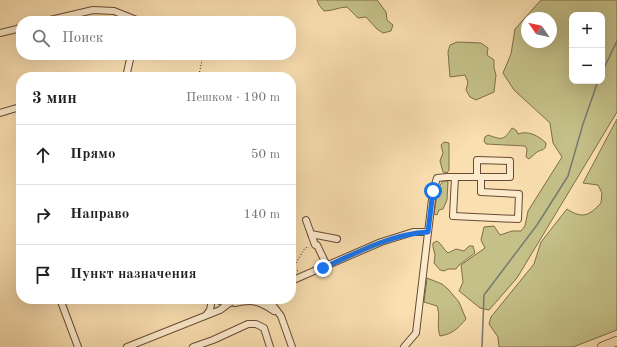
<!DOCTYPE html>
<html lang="ru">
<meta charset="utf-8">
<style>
:root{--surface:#fff;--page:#f6f6f6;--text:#202124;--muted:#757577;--line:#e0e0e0}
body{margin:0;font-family:"Old Standard TT",serif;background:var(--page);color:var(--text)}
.controls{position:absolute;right:12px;top:12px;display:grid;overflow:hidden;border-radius:8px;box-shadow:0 4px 16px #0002}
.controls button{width:36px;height:36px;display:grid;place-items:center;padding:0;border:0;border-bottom:1px solid var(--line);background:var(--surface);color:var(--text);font:20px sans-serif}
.compass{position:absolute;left:521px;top:12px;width:36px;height:36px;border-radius:50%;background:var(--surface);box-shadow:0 4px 16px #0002;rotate:304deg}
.stop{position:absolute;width:12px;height:12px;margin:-9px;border:3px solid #1a73e8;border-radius:50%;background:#fff}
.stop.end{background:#1a73e8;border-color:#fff;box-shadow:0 1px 4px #0008}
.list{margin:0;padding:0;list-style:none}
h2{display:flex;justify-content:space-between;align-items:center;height:52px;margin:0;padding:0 16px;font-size:17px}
h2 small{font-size:13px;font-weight:400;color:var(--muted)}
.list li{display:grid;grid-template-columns:26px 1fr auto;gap:12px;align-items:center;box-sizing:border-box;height:60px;padding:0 16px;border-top:1px solid var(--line)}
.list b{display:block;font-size:15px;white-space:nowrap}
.list em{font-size:13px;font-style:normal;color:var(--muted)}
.icon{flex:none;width:22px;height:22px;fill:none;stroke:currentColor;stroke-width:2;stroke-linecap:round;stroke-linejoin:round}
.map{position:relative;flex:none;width:617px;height:347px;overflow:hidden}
.search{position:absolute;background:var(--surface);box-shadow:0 4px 16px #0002;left:16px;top:16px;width:280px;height:44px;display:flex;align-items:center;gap:10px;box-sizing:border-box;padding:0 14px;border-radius:16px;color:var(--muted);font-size:15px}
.panel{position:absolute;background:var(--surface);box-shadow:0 4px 16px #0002;left:16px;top:72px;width:280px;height:232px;border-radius:16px}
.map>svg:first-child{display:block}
.green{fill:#c4c088;stroke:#7e6d4a;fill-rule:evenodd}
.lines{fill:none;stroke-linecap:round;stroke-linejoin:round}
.stream{stroke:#777a72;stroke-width:1.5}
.minor-casing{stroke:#684b36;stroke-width:8}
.highway-casing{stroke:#371a0d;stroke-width:10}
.path{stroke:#371a0d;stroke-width:1;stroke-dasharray:1 2;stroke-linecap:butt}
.minor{stroke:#fceacc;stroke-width:6}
.highway{stroke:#fadfb1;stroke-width:9}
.route{stroke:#1a73e8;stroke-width:5}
</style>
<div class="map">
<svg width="617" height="347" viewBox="0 0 617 347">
<rect width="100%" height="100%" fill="#fadfb1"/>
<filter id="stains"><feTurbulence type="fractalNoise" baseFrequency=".005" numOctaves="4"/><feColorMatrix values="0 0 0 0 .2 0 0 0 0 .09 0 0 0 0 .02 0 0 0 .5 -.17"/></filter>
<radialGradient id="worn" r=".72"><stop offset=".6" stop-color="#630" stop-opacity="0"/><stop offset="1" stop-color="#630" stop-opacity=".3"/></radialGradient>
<path class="green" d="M317,0H377L386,12L387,20L393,25L391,31L383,33L377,29L366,17L358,18L347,7C339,7 333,11 324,11L319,5Z
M541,0H617V112L517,278L489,310L480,308L459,291L463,282L461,265L485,248L481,240L484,227L494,226L500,235L512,231H521L525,226L528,211L562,157L553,143L550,123L514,90L503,73L511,54L515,29ZM572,15H602V81H572ZM527,18H551V42H527Z
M457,42L481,43L488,48L487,55L494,60V68L496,75L494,92L476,100L470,97L466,90L468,82L465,75L450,77L448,52L450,45Z
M617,119V330L573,347H499L498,337L489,324L491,317L534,264L541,242L567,209C582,219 589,216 601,203L602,193L598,185L583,183Z
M512,128L516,130L518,134C528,130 539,136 546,143C546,151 542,149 537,152C534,154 532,157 529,159L526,157L527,149L525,146L486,144L484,141L485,137L488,135C501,139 503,142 512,128Z
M444,142L449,143V170L447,173L443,172L440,161L443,153L441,145Z
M443,181H448L447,200L443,209L439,210L437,215L434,214L438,188Z
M437,241C442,244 443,249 448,253L456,249L464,251L469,246H473L475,253L459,265L456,269H448L444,271L440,270L434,263L435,255L433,247V243Z
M427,278L442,284L448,289L459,302L466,319C458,328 453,334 440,336C436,324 441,317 437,306L424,302Z"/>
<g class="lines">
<path class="stream" d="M602,72L617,41
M482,347L484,295L537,225L568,176L583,124L598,81"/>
<defs>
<path id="minor" d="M46,21L93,10L114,11L139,21
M0,33L21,28
M126,77L131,55
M0,113L20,107L21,109
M455,177L453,216L518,219L519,194L481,192V177
M306,220L315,245H317L327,266
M311,234L337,239
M291,281L381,242L413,232H428
M60,299L78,347
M217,299L220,301L230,303
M268,299L281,316L292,347
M235,303C252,299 260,301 274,311
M207,314L210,310L212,299
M127,347L220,310L228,304
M193,347L213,340L248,324H256L264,328L270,347
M404,347L416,333L433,191L437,178L447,177H510V161L477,160V177"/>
<path id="highway" d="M602,347L617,341"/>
</defs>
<use href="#minor" class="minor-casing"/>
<use href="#highway" class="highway-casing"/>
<path class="path" d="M199,75L203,55
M198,77L199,75
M298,271L293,268L305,248L309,247"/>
<use href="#minor" class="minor"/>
<use href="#highway" class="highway"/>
</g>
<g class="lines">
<path class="route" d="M323,268C356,253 391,234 428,232L433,191"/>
</g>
<rect width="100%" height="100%" filter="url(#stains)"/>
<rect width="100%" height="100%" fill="url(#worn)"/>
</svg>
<div class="controls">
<button>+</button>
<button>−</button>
</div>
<svg class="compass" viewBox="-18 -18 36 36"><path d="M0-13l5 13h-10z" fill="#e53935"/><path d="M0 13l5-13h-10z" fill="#757577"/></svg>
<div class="stop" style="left:433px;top:191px"></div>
<div class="stop end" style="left:323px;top:268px"></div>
<div class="search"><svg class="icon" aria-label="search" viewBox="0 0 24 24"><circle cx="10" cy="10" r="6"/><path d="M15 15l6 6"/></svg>Поиск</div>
<section class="panel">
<h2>3 мин<small>Пешком · 190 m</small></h2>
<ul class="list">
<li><svg class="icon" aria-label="ahead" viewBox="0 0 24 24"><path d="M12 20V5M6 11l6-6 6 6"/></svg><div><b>Прямо</b></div><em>50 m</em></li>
<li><svg class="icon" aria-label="right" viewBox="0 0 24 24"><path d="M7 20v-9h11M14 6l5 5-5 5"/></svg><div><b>Направо</b></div><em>140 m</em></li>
<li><svg class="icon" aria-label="arrive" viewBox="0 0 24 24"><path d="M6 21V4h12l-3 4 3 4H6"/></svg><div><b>Пункт назначения</b></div></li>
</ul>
</section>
</div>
